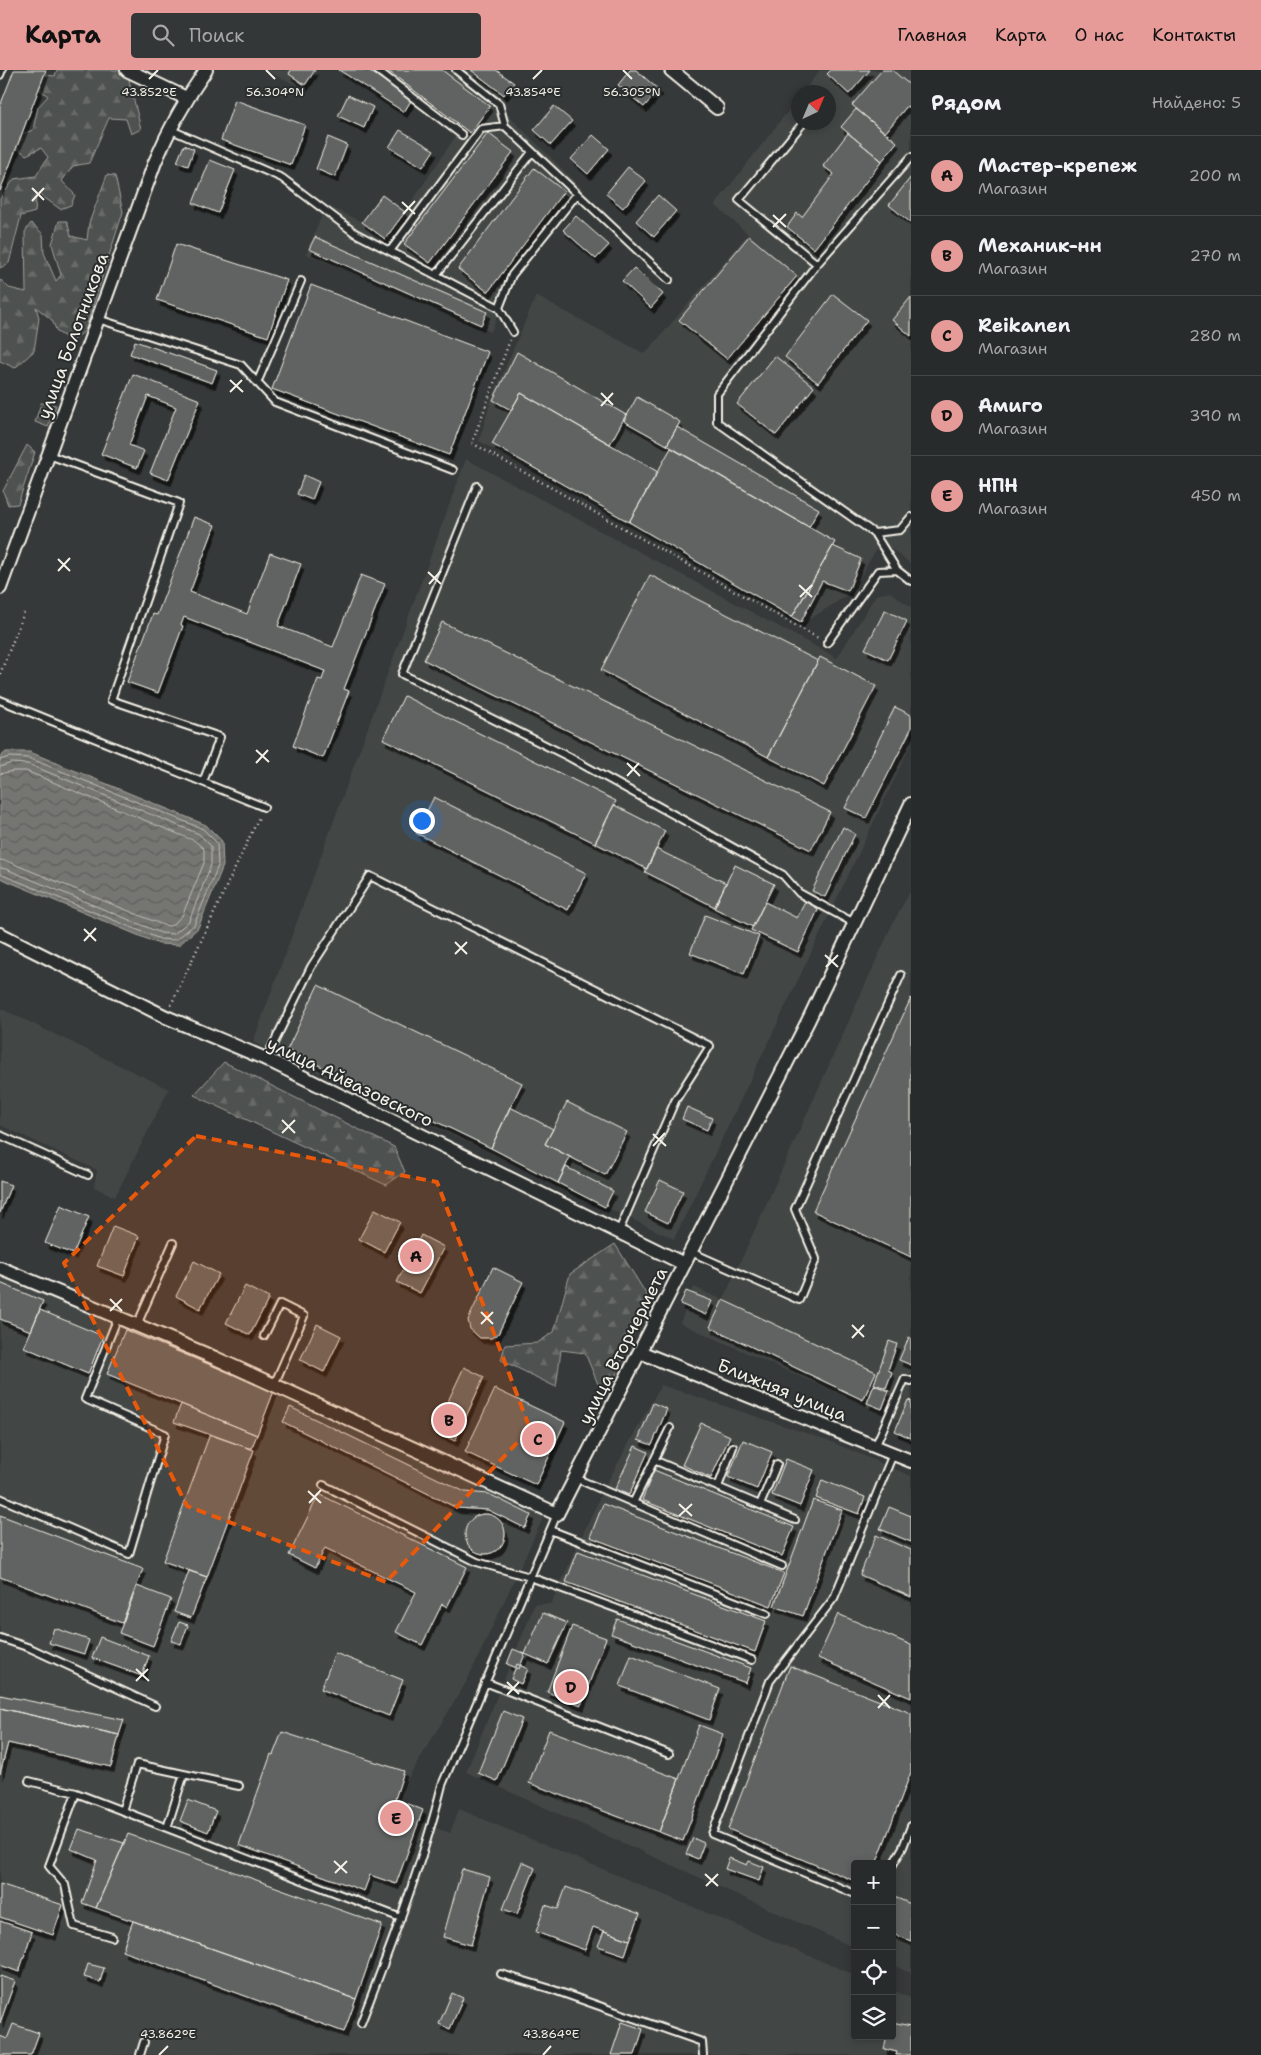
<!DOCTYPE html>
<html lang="ru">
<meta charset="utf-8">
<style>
:root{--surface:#282b2b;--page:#343737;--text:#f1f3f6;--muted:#a5a7a9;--line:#444747;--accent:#e69b98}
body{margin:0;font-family:"Shantell Sans",sans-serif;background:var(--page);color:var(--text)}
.controls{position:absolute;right:15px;bottom:15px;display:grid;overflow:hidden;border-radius:5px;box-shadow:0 2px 8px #0003}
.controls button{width:45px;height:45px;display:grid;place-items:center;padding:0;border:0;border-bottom:1px solid var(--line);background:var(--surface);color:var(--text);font:25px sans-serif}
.compass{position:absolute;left:791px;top:15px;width:45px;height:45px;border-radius:50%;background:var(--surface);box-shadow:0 2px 8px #0003;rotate:44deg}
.you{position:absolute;left:421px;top:750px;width:18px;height:18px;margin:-12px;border:4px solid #fff;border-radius:50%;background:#1a73e8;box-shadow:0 0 0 8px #1a73e833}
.badge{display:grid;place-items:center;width:32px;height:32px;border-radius:50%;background:var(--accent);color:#111;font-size:16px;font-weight:700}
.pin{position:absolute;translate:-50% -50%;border:2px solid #fff;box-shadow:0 1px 5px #0006}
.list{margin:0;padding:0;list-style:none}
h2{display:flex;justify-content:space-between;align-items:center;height:65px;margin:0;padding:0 20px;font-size:21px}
h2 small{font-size:16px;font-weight:400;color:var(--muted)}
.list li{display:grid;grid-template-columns:32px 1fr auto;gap:15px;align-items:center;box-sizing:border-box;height:80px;padding:0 20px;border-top:1px solid var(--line)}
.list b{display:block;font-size:19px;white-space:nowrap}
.list p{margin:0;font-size:16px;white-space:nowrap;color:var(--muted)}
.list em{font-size:16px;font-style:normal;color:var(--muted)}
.icon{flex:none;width:28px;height:28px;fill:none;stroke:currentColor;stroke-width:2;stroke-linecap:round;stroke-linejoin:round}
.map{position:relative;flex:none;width:911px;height:1985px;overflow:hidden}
header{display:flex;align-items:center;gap:30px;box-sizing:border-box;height:70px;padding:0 25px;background:var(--accent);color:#111}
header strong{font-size:24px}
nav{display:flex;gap:28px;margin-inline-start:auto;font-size:18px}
.search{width:350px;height:45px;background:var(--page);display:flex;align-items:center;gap:12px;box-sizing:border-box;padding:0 18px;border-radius:5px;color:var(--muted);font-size:19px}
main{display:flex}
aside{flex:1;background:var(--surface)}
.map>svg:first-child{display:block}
.built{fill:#434645}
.forest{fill:url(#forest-firs);stroke:#a1a19c}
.water{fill:url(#water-waves);stroke:#a8a7a1}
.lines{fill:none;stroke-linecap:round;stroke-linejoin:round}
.shore{stroke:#c1bfb9;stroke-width:1}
.building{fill:#616362;stroke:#f4f1e8;filter:url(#shadow)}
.lane-casing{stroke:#f4f1e8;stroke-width:10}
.street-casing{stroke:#f4f1e8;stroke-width:16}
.path{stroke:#f4f1e8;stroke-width:2.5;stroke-dasharray:1 4;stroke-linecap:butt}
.lane{stroke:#2a2d2e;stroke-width:6}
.street{stroke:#2a2d2e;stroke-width:12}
.marked{fill:#e8590c;fill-opacity:0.2;stroke:#e8590c;stroke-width:4;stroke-dasharray:10 6;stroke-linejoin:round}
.ticks{fill:none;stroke:#f4f1e8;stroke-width:2}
.labels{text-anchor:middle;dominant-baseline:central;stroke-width:4;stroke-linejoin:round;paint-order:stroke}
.street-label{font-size:18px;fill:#f4f1e8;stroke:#2a2d2e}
.ticks-label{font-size:12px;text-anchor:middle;fill:#f4f1e8;stroke:#2a2d2e;stroke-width:4;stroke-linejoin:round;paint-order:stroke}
</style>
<header>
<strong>Карта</strong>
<div class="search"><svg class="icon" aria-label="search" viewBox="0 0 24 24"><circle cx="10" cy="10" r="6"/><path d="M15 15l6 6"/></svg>Поиск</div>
<nav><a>Главная</a><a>Карта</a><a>О нас</a><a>Контакты</a></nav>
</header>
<main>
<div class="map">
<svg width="911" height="1985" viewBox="0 0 911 1985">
<defs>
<pattern id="forest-firs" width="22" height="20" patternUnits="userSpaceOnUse" patternTransform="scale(1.25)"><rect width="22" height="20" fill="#4e514f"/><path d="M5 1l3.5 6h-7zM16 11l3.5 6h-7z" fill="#686a68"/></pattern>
<pattern id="water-waves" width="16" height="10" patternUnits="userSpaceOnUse" patternTransform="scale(1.25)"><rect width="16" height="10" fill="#757572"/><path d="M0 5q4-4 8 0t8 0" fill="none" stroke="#5f5e5c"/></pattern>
<filter id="shadow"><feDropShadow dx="3" dy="5.5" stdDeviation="0" flood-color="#0009"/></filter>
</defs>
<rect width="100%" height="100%" fill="#363939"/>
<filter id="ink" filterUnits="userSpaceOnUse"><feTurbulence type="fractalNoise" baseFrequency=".02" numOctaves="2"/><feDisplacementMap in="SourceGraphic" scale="10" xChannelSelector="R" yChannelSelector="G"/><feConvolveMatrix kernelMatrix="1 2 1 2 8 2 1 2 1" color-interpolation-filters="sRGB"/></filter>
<g filter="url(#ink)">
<path class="built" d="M264,0H317L305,19Z
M336,0H496L514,13L504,25L506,43L583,120L513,209L491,262L306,184L326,135L362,152L382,125L405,142L457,64L413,30L404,44Z
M820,0H911V494L881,471L851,523L802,554L479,371L491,331L536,226L645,284L748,164L715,135L798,28V52H828V22H803Z
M466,389L837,588L876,525L890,522L911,537V674L674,1169L253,972Z
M911,820V1356L680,1253L694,1217L723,1230L893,853Z
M0,938L169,1019L115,1127L94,1117L97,1100L0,1055Z
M0,1207L280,1321L544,1446L467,1611L407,1710L396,1744L450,1763L459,1739L855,1905V1966H892V1920L911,1928V1985H0Z
M661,1315L827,1370L911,1406V1903L892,1895V1794H855V1878L466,1702L535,1534H551L603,1420Z"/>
<path class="forest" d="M57,0H137L129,10L141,59L131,64L126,49L109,48L89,93L73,96L62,111L75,125L71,135L60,139L38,123L36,126L35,142L21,146L9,193L0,198V129L14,109L36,106L48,87L41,78L26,85L17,78L22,64L33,60L38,37L48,26L40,20L43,5L55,6Z
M107,105L115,106L123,142L85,261L72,271L57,262L52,250L36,237L39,248L34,281L15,298L0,291V211L1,210L9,218L26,222L25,162L31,153L43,164L44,183L56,211L61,205L52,174L59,151H67L71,166L87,170L89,153Z
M41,333L56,335L48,357L35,352Z
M27,375L35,382L18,434L8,435L3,421Z
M224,992L394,1077L405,1102L386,1115L194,1025Z
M615,1174L648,1227L610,1319L598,1314L585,1283L561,1280L556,1317L501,1290L505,1275L537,1273L554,1262L570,1204Z"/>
<path class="water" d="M6,682H30L206,755L222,771L223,796L198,858L179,875L159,874L0,808V687Z"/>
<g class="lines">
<path class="shore" d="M0,690L9,687L29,688L203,759L217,773L218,796L194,855L176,870L160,869L0,804
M0,697L11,693L28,694L199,764L211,776V795L189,851L174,864L161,863L6,799L0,798
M0,704L13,701H26L195,771L204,779V793L182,846L171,856L163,855L9,792L0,790"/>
</g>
<path class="building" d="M14,0H46L0,121V36Z
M291,0H315L305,15L289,4Z
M339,0H368L412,29L404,42Z
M387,0H442L490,36L470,63Z
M471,0H496L514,13L504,25Z
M630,0H636L659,20L644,37L618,15Z
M831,0H870L849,24L827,4Z
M882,0H892L911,16V38L907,36L885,63L852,35Z
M348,25L373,37L364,58L338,46Z
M235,30L305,55L291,95L221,70Z
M554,36L572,51L551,75L534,60Z
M856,39L897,72L882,91L841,57Z
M400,60L434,80L423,97L389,77Z
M488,63L513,82L430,193L404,174Z
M848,63L882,91L814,179L787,157L797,143L802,147L834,104L823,96Z
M593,65L609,79L588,104L571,89Z
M328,67L347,75L335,107L316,99Z
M184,75L194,79L188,96L177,92Z
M210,90L235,100L218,143L193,133Z
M628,97L646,111L623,138L606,124Z
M534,98L564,121L488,222L458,199Z
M911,107V153L889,135Z
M382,125L405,142L385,169L362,152Z
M658,125L676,141L654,167L636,151Z
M576,146L609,175L596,189L563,160Z
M749,166L797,206L727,289L679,250Z
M315,167L487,242L481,255L309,179Z
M176,174L287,210L268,267L157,230Z
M634,198L663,224L651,238L622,211Z
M311,215L488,282L449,385L272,319Z
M833,224L867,250L818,313L785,287Z
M911,227V266L892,250Z
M135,271L217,300L212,313L130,284Z
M517,282L626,345L610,374L521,323L511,340L493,330Z
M775,286L814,317L776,365L737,334Z
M133,304L200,330L168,410L150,403L176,337L148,326L129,375L144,381L137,398L101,384Z
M521,323L658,402L629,452L492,374Z
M637,327L680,352L667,375L624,351Z
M677,357L819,439L809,457L667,375Z
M671,378L835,472L792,547L629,452Z
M304,405L319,412L312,430L297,424Z
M194,447L215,455L190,522L247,544L270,483L301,494L278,556L333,577L361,505L385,514L344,619L349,621L323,688L293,676L318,609L322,610L325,601L184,547L181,555L183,556L158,623L127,612L153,544L157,545Z
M833,476L861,489L848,521L822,511L801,552L792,547Z
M650,505L818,591L768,687L601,600Z
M885,540L907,551L888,590L865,579Z
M442,552L830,742L811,780L424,590Z
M820,587L876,616L824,716L768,687Z
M404,626L616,731L595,773L383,669Z
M895,637L911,645V659L866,748L845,738Z
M434,727L586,803L568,840L416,763Z
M614,735L665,761L647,799L595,773Z
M843,757L855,764L825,827L812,821Z
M656,779L726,813L715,837L645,802Z
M735,795L774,814L753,857L714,838Z
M765,832L797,848L805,832L819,838L798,882L751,860Z
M705,845L759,866L744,904L690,883Z
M318,915L522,1013L491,1078L287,980Z
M911,928V1187L813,1141Z
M567,1032L627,1062L605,1105L545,1074Z
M510,1037L553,1059L545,1074L570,1087L558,1113L491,1078Z
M687,1037L712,1048L707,1060L682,1049Z
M566,1097L613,1121L605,1137L558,1113Z
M660,1110L683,1121L668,1153L645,1142Z
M0,1111L11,1115L0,1143Z
M61,1135L89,1147L73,1184L45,1173Z
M375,1139L400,1152L384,1182L359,1169Z
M113,1156L139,1166L124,1206L97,1196Z
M421,1165L444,1177L420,1223L397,1212Z
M194,1191L219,1204L200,1239L176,1226Z
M493,1197L523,1212L498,1264L491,1268H480L470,1259L468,1250Z
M0,1213L43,1231L31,1261L0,1249Z
M245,1216L269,1228L250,1265L226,1253Z
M686,1221L712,1231L706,1245L680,1234Z
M723,1230L876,1302L863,1330L710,1257Z
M40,1240L103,1266L88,1304L24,1277Z
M317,1254L341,1266L324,1302L300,1290Z
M125,1260L274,1321L257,1365L107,1304Z
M909,1267L911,1268V1295L899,1290Z
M889,1271L897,1274L888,1300L892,1302L886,1318L874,1314Z
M464,1297L484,1307L455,1371L434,1361Z
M874,1315L889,1321L882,1339L867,1333Z
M495,1319L565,1352L536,1415L465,1382Z
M908,1330L911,1331V1368L895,1361Z
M653,1333L667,1339L652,1375L638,1370Z
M181,1334L257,1365L251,1379L174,1352Z
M290,1337L465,1422L489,1424L531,1445L525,1458L488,1440L457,1438L283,1352Z
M701,1353L730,1366L711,1408L682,1395Z
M210,1364L254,1380L207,1507L163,1491Z
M743,1370L772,1382L757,1419L728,1407Z
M635,1376L648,1382L629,1425L615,1419Z
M786,1389L814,1400L800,1436L772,1425Z
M654,1400L794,1457L782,1486L642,1430Z
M822,1410L865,1427L859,1444L816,1428Z
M319,1424L467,1497L447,1537L442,1534L422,1575L396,1562L416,1522L325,1478L315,1498L289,1485Z
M813,1430L842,1440L803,1546L774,1536Z
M603,1434L784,1503L771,1536L590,1467Z
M889,1437L911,1446V1472L880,1459Z
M465 1464a20 20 0 1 1 40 0a20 20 0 1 1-40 0Z
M0,1445L143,1499L122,1553L0,1507Z
M876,1465L911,1480V1527L860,1505Z
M578,1481L766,1551L755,1582L566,1512Z
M189,1501L207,1507L191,1548L174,1542Z
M137,1516L171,1529L153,1576L119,1563Z
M543,1543L567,1553L548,1594L525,1584Z
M838,1544L911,1575V1628L818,1588Z
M617,1549L751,1598L746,1613L611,1564Z
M179,1552L188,1555L181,1574L171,1571Z
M572,1556L606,1568L581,1635L547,1622Z
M54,1558L89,1570L84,1584L49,1573Z
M100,1567L149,1586L142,1606L92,1588Z
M513,1579L525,1584L519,1599L507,1594Z
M335,1583L403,1610L389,1646L321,1619Z
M631,1585L720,1619L709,1650L620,1616Z
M517,1594L528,1599L521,1614L511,1609Z
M790,1596L911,1643V1702L876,1794H855V1811L728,1759Z
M0,1625L124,1650L119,1665L0,1638Z
M0,1638L119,1665L111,1697L8,1673L0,1704Z
M503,1641L522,1649L497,1711L478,1703Z
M699,1655L723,1664L683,1771L659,1762Z
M549,1660L679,1709L659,1762L529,1713Z
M282,1662L404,1701L395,1729L423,1740L396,1814L370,1805L364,1821L239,1775L271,1684L273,1685Z
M188,1730L216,1741L208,1762L180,1751Z
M79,1759L124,1773L96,1838L82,1833L97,1790L71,1779Z
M128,1764L382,1855L356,1929L96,1838Z
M693,1768L704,1773L698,1789L686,1784Z
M729,1788L747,1795L749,1791L764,1797L759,1811L725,1799Z
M522,1792L535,1798L517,1844L503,1839Z
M462,1799L490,1807L471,1875L443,1867Z
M0,1814L63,1835L53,1865L0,1847Z
M566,1817L640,1844L630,1870L593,1857L585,1880L536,1862L545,1835L558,1839Z
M892,1826L911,1834V1871L892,1863Z
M0,1851L32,1862L19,1902L0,1895Z
M133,1851L356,1929L344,1962L122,1881Z
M604,1861L630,1870L625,1885L598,1876Z
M88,1894L104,1898L100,1912L84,1907Z
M0,1906L15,1911L0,1953Z
M452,1923L463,1928L450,1959L439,1954Z
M622,1952L643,1959L635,1985H611Z
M892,1952L911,1956V1985H896L897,1982L884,1979L887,1966H892Z
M13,1954L39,1963L31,1985H0V1966L7,1969Z"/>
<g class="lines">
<defs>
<path id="lane" d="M377,0L462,65
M456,0L499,34L505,56L669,210
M0,5L2,0
M804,52L739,130L817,194L717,324V352L874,463L897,500
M169,59L282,108L355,163L499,238L513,262
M390,181L481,59L505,56
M817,194L911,87
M436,205L532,82
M499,238L512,205L577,124
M98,249L241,295L275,332L453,400
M257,313L301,211
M49,385L179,433L111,630L220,667L203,712
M477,416L402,604L569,687L783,805L799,823L854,853
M874,463L900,460L911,447
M827,573L878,501L897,500L911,511
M0,630L264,737
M266,989L311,897L370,806L710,976L675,1031L619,1161
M0,1065L88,1105
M691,1182L799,1230L816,1189L795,1139L901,905
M137,1255L173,1173
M264,1266L280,1234L304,1246L274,1315
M875,1377L905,1309L911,1311
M654,1390L795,1450
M575,1408L782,1496
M323,1415L477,1492L530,1507L615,1538L752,1590
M718,1417L733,1377
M0,1428L129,1484L165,1364L85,1329L118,1247
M633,1433L670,1358
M760,1435L777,1394
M550,1460L767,1544
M0,1568L30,1578L155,1636
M485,1612L669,1684
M29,1711L76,1723L401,1848
M76,1723L49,1796L65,1815L74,1856L112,1867
M122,1741L137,1694L239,1716
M167,1758L184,1704
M892,1796L903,1777L911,1756
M855,1824L712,1764L770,1611L834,1528L893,1384
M501,1904L551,1919L702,1972L703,1985
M361,1953C391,1875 422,1796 442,1715L557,1444
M140,1985L144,1972"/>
<path id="street" d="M127,0L186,28
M671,0L717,38
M0,518L155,92C169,59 185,30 206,0
M0,864L166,947L266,989L684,1194
M0,1198L215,1288L557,1444L809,949L911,734
M640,1282L911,1391"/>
</defs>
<use href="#lane" class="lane-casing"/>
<use href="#street" class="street-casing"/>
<path class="path" d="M510,270L472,373L818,568
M0,604L24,543
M171,935L260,745"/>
<use href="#lane" class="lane"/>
<use href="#street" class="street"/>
</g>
</g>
<path class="marked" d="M196,1066L437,1112L530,1359L386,1512L187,1436L64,1193Z"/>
<path class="ticks" d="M266,0L275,9M623,0L632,9M149,9L158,0M533,9L542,0M32,118L44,130M32,131L44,118M402,132L415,144M403,144L415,131M773,145L786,157M773,157L786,144M230,310L243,322M230,322L242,310M601,323L613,335M601,336L613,323M58,489L70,501M58,501L70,488M428,502L441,514M429,514L441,501M799,515L812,527M800,527L812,515M256,680L269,692M256,693L268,680M627,693L640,706M627,706L639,693M84,859L96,871M84,871L96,858M455,872L467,884M455,884L467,872M825,885L838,897M826,897L838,885M282,1050L295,1063M282,1063L295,1050M653,1064L666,1076M653,1076L665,1063M110,1229L122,1241M110,1241L122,1229M481,1242L493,1254M481,1254L493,1242M852,1255L864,1267M852,1268L864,1255M308,1421L321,1433M309,1433L321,1420M679,1434L692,1446M679,1446L692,1434M136,1599L149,1611M136,1611L148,1599M507,1612L519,1624M507,1625L519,1612M878,1625L890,1638M878,1638L890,1625M334,1791L347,1803M335,1803L347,1791M705,1804L718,1816M706,1816L718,1804M159,1985L168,1976M543,1985L551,1976"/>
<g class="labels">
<g class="street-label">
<text transform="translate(73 266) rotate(-70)">улица Болотникова</text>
<text transform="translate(350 1012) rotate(26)">улица Айвазовского</text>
<text transform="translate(623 1276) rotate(-63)">улица Вторчермета</text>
<text transform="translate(782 1320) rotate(22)">Ближняя улица</text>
</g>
</g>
<g class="ticks-label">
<text x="275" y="26">56.304°N</text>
<text x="632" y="26">56.305°N</text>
<text x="149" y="26">43.852°E</text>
<text x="533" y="26">43.854°E</text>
<text x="168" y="1968">43.862°E</text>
<text x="551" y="1968">43.864°E</text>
</g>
</svg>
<div class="controls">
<button>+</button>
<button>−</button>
<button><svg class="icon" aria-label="locate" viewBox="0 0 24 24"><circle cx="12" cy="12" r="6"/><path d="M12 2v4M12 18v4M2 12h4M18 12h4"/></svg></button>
<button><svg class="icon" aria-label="layers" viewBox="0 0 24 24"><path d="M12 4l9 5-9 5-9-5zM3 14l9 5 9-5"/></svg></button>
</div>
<svg class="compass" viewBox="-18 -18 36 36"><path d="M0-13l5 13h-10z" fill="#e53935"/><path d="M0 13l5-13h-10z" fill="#a5a7a9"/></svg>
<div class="you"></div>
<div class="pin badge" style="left:416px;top:1186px">A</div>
<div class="pin badge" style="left:449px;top:1350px">B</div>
<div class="pin badge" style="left:538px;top:1369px">C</div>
<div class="pin badge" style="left:571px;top:1617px">D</div>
<div class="pin badge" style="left:396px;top:1748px">E</div>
</div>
<aside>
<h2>Рядом<small>Найдено: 5</small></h2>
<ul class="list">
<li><span class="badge">A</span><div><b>Мастер-крепеж</b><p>Магазин</p></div><em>200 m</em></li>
<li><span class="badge">B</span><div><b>Механик-нн</b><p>Магазин</p></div><em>270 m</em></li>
<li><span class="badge">C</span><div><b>Reikanen</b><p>Магазин</p></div><em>280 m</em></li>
<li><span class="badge">D</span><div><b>Амиго</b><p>Магазин</p></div><em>390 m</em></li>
<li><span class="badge">E</span><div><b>НПН</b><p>Магазин</p></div><em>450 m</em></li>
</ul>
</aside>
</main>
